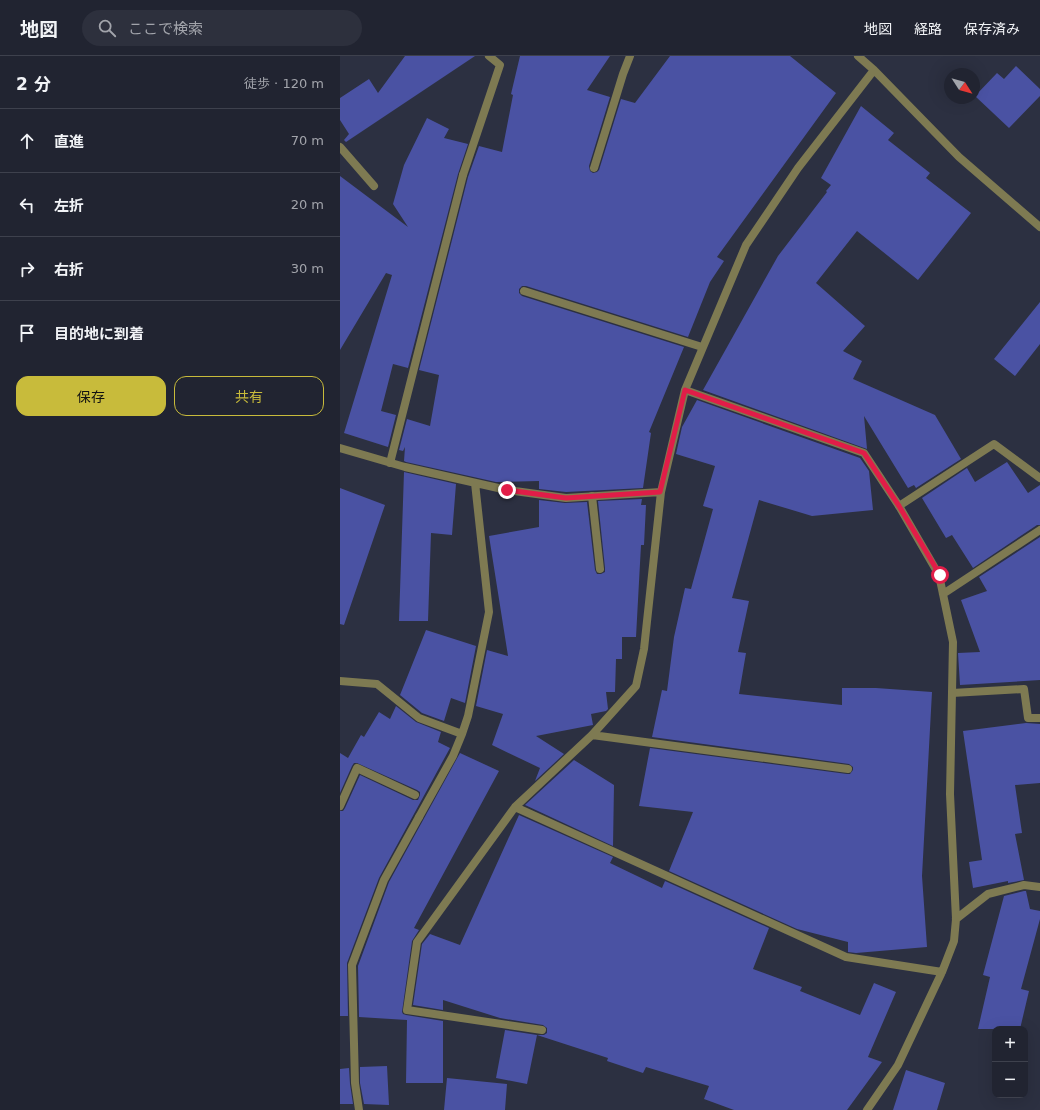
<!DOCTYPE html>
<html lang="ja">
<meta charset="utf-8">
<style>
:root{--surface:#212431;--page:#2d303d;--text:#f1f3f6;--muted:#a2a4ab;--line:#3e414d;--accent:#c8bb3b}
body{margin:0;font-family:"DejaVu Sans","Noto Sans JP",sans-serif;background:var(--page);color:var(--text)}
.controls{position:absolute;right:12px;bottom:12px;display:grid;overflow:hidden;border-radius:8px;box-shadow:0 4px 16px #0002}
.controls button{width:36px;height:36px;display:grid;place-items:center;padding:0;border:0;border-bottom:1px solid var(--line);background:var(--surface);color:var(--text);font:20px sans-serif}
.compass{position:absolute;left:604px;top:12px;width:36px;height:36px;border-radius:50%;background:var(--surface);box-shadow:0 4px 16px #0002;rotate:126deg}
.stop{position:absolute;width:12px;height:12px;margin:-9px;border:3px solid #e11d48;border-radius:50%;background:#fff}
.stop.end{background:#e11d48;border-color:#fff;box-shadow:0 1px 4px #0008}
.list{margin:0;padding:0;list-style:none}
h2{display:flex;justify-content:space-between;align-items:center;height:52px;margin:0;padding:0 16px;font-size:17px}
h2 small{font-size:13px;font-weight:400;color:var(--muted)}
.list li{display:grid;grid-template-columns:26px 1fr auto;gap:12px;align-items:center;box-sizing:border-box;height:64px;padding:0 16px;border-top:1px solid var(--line)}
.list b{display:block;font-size:15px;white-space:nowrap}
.list em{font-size:13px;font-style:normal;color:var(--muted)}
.actions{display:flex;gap:8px;padding:12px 16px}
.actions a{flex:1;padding:9px 0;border:1px solid var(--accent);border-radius:12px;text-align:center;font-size:14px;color:var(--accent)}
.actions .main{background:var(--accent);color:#111}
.icon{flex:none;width:22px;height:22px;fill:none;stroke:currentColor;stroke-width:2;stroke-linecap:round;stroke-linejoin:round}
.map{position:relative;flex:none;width:700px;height:1054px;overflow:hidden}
header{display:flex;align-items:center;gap:24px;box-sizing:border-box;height:56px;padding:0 20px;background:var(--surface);border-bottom:1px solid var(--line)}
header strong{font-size:19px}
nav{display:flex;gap:22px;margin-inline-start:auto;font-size:14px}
.search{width:280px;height:36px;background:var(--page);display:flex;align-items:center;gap:10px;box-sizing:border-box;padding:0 14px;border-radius:22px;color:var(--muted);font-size:15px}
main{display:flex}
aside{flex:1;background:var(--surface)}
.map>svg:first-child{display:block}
.building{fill:#4a52a3}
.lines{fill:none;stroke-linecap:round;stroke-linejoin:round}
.lane{stroke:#7e7a52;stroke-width:8}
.street{stroke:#7e7a52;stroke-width:8}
.route{stroke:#e11d48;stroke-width:5}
</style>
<header>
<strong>地図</strong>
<div class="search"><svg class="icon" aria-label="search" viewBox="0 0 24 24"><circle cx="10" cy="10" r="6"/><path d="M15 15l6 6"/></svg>ここで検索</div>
<nav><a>地図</a><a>経路</a><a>保存済み</a></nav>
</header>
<main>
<aside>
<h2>2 分<small>徒歩 · 120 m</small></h2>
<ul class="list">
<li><svg class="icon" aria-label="ahead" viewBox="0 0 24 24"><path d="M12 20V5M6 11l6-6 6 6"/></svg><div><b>直進</b></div><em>70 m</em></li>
<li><svg class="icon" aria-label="left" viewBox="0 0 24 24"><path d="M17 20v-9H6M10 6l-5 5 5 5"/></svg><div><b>左折</b></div><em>20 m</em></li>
<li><svg class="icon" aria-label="right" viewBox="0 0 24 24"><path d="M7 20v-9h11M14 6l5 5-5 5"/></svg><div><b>右折</b></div><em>30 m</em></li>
<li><svg class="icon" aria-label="arrive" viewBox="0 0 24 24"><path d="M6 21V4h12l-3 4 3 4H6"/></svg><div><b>目的地に到着</b></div></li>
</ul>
<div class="actions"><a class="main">保存</a><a>共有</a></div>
</aside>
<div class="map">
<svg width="700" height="1054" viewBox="0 0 700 1054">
<rect width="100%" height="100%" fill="#2c3041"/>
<path class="building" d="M65,0H135L6,86L4,84L9,78L0,64V42L29,23L38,37Z
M180,0H270L247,34L270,41L249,110L250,115L253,117L257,116L259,114L281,43L295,47L330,0H450L496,37L377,201L384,205L370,226L348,281L186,230H182L179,233V237L182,240L344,291L309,376L311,377L303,432L226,436L199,433V425L156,426L66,406L64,405L65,391L63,395L59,394L67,363L90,370L99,319L79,314L128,121L139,90L162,96L173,39L171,38Z
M676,10L700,33V40L669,72L635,40L657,17L664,23Z
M521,50L554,77L548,84L590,117L586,122L631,157L578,224L517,175L476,227L525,270L503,295L522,305L513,323L595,359L621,403L576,432L574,429L568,432L524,360L527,393L363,334L438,200L487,136L486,135L491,129L481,122Z
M87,62L109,73L104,82L128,88L118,118L68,312L53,308L41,355L56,359L48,391L4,377L52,219L46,217L0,294V120L68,171L53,148L64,109Z
M700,246V288L675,320L654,303Z
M357,344L520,402L529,415L533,454L472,460L419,444L392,542L409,545L398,596L406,597L399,638L502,649V632H536L592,636L582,820L587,891L516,897L508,896V886L457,873L329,815L353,756L299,750L310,692L507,718H510L513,714V711L509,708L312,681L322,634L327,635L334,581L345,532L351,533L373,453L363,450L375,410L336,398L342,371Z
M667,406L688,437L700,429V469H697L633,512L612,479L606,482L582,442L627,412L635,426Z
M64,416L116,428L112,479L91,477L88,565H59Z
M0,432L45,449L4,569L0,568Z
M302,443L301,449H306L304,489H301L296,581H282V603H276L275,636H266L268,653L266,655L251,658L253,669L196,680L224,698L195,725L200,712L152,689L163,658L136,650L147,594L168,600L149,480L199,471V444L225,447L247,446L255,514L257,518H261L265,516V512L258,445Z
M700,481V624L620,629L618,597L640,596L621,544L647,535L639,521Z
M86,574L136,590L125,647L111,642L104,665L82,657L60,639Z
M56,650L76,666L101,676L98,686L110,692L39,822L7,907L8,960H0V755H3L5,752L20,719L73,744H78L80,739V736L77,734L17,707H14L12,710L0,737V697L8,702L21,679L24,681L39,656L50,663Z
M686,667L700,668V727L675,729L682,777L675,778L684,824L668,827V825L633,832L629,806L642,804L623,675Z
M120,697L159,715L74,872L79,874L72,885L62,956L63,958L66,959L103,965V1027H66L67,964L19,961L18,910L49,826Z
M234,704L274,729L273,790L185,749Z
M179,759L273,801L270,807L322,832L325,825L429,872L413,913L462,931L460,935L520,959L534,927L556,936L528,1001L542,1006L507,1054H394L364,1043L369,1030L306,1011L303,1017L267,1005L268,1002L197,979H204L207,977V972L203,969L160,962L103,944V954L73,949L82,888L90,878L120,889Z
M684,835H686L690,853L700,855V863L681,933L689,935L680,973H638L650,921L643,919L664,840Z
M165,974L197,979L187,1028L156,1022Z
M47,1010L49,1049L24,1048L20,1027V1011Z
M9,1012L10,1028L13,1048H0V1013Z
M566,1014L605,1027L597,1054H553Z
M107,1022L167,1028L165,1054H104Z"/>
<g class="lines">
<path class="lane" d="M123,119L160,9L149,0
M252,440L260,513
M559,450L654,388L700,422
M612,637L684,633L688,662H700
M19,1054L15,1027L12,909L44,824L79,761"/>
<path class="street" d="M518,0L534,14L619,101L700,171
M0,91L34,130
M254,112L283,18L290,0
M184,235L362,291
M345,334L524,397L559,450L599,519L613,586L610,738L616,863L614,885L602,916L558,1009L527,1054
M0,392L65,411L167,434L226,442L321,436
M50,407L123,119
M603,538L700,474
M0,625L37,628L79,662L122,678
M252,679L508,713
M0,750L17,712L75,739
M175,751L506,901L602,916
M79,761L113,700L122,678L128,660L149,556L135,427
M616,863L648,838L684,829L700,831
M202,974L67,954L77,886L175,751L252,679L296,630L304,593L321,436L345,334L406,189L458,112L534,14"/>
</g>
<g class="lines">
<path class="route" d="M167,434L226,442L320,436L345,334L524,397L559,450L600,519"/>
</g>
</svg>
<div class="controls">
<button>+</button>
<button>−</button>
</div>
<svg class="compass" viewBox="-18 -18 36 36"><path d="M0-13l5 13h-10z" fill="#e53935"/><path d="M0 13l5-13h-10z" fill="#a2a4ab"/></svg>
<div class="stop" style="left:600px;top:519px"></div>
<div class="stop end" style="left:167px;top:434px"></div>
</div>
</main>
